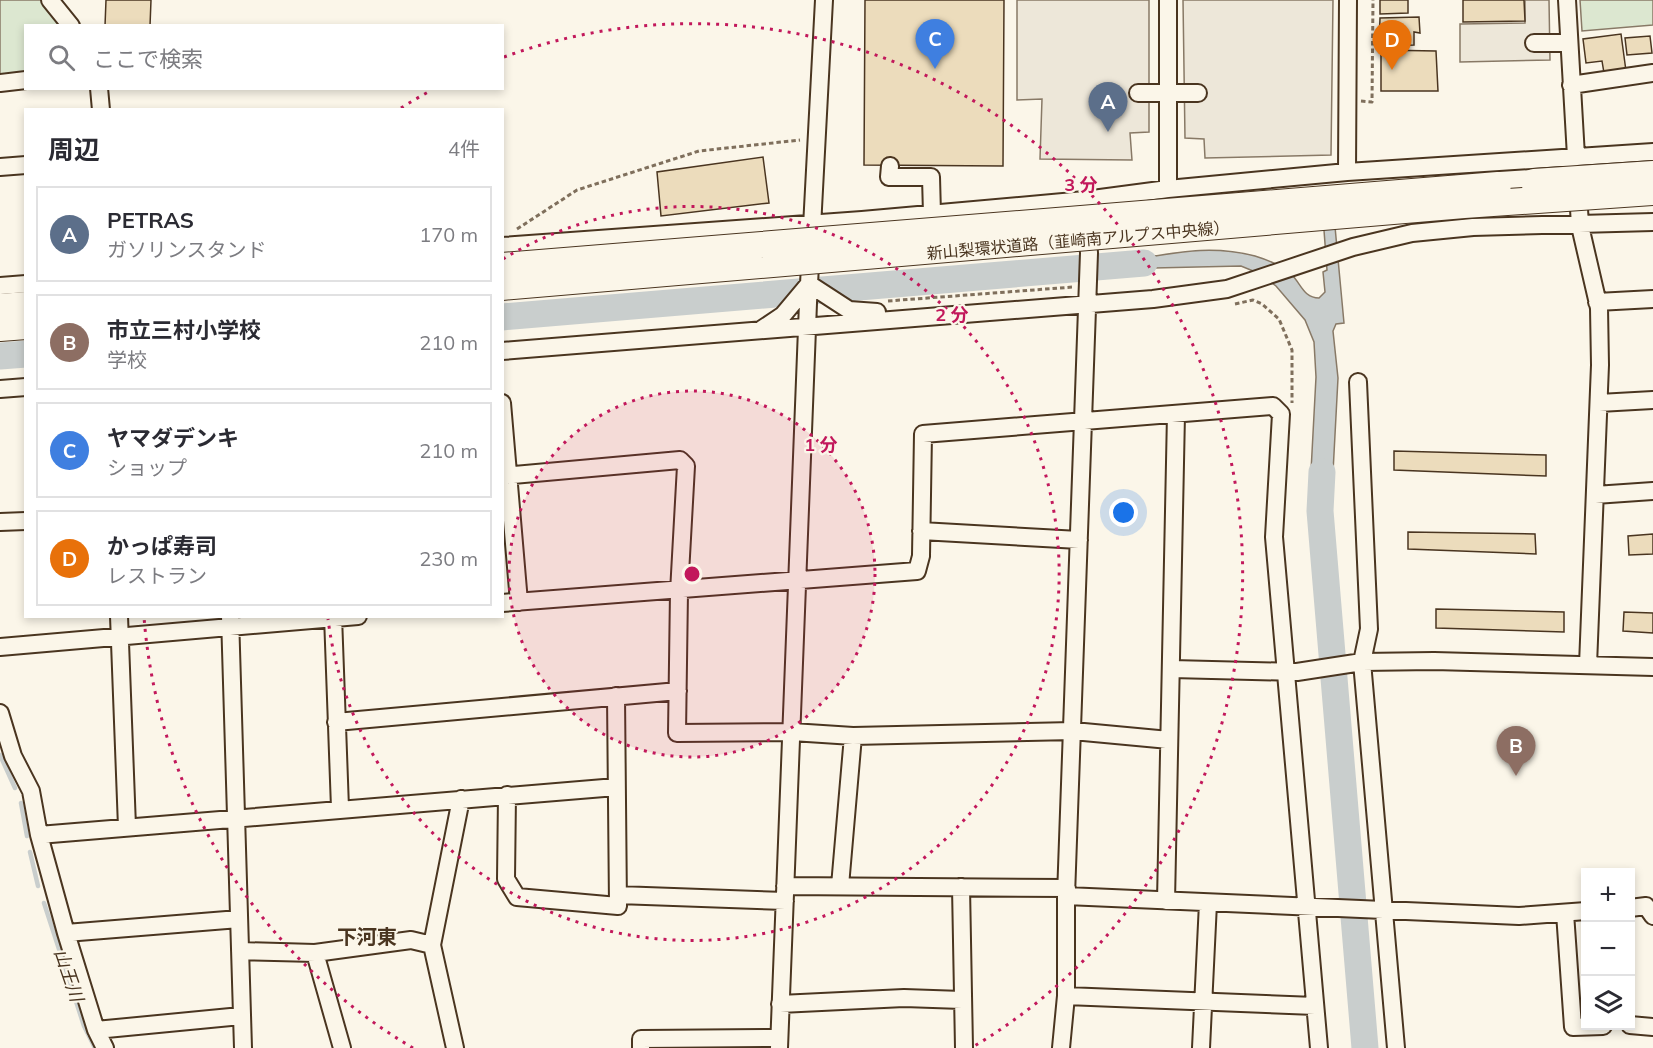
<!DOCTYPE html>
<html lang="ja">
<meta charset="utf-8">
<style>
:root{--surface:#fff;--page:#f7f7f7;--text:#2b2b33;--muted:#7c7c81;--line:#e1e1e2;--accent:#2563eb}
body{margin:0;font-family:Mulish,"Noto Sans JP",sans-serif;background:var(--page);color:var(--text)}
.controls{position:absolute;right:18px;bottom:18px;display:grid;overflow:hidden;border-radius:0px;box-shadow:0 3px 9px #0003}
.controls button{width:54px;height:54px;display:grid;place-items:center;padding:0;border:0;border-bottom:2px solid var(--line);background:var(--surface);color:var(--text);font:30px sans-serif}
.you{position:absolute;left:1124px;top:513px;width:21px;height:21px;margin:-15px;border:4px solid #fff;border-radius:50%;background:#1a73e8;box-shadow:0 0 0 9px #1a73e833}
.badge{display:grid;place-items:center;width:39px;height:39px;border-radius:50%;background:var(--accent);color:#fff;font-size:20px;font-weight:700}
.pin{position:absolute;translate:-50% -50px;filter:drop-shadow(0 2px 3px #0008)}
.pin::after{content:'';position:absolute;top:32px;width:21px;height:18px;background:inherit;clip-path:polygon(0 0,100% 0,50% 100%)}
.list{margin:0;padding:0;list-style:none}
h2{display:flex;justify-content:space-between;align-items:center;height:78px;margin:0;padding:0 24px;font-size:26px}
h2 small{font-size:20px;font-weight:400;color:var(--muted)}
.list li{display:grid;grid-template-columns:39px 1fr auto;gap:18px;align-items:center;box-sizing:border-box;height:96px;margin:0 12px 12px;padding:0 12px;border:2px solid var(--line);border-radius:0px}
.list b{display:block;font-size:22px;white-space:nowrap}
.list p{margin:0;font-size:20px;white-space:nowrap;color:var(--muted)}
.list em{font-size:20px;font-style:normal;color:var(--muted)}
.icon{flex:none;width:33px;height:33px;fill:none;stroke:currentColor;stroke-width:2;stroke-linecap:round;stroke-linejoin:round}
.map{position:relative;flex:none;width:1653px;height:1048px;overflow:hidden}
.search{position:absolute;background:var(--surface);box-shadow:0 3px 9px #0003;left:24px;top:24px;width:480px;height:66px;display:flex;align-items:center;gap:15px;box-sizing:border-box;padding:0 21px;border-radius:0px;color:var(--muted);font-size:22px}
.panel{position:absolute;background:var(--surface);box-shadow:0 3px 9px #0003;left:24px;top:108px;width:480px;height:510px;border-radius:0px}
.map>svg:first-child{display:block}
.green{fill:#dce7d0;stroke:#887966;stroke-width:1.5}
.parking{fill:#ede7d9;stroke:#887966;stroke-width:1.5}
.water{fill:#c9cecd;stroke:#887966;stroke-width:1.5}
.lines{fill:none;stroke-linecap:round;stroke-linejoin:round}
.stream{stroke:#c9cecd;stroke-width:4.5}
.river{stroke:#c9cecd;stroke-width:27}
.building{fill:#ecdcbc;stroke:#4a3520;stroke-width:1.5}
.minor-casing{stroke:#4a3520;stroke-width:20}
.highway-casing{stroke:#4a3520;stroke-width:28}
.path{stroke:#7f6f5c;stroke-width:3;stroke-dasharray:4.5 3;stroke-linecap:butt}
.minor{stroke:#fbf6e9;stroke-width:16}
.highway{stroke:#fbf6e9;stroke-width:26}
.highway-bridge-casing{stroke:#4a3520;stroke-width:28;stroke-linecap:butt}
.highway-bridge{stroke:#fbf6e9;stroke-width:26}
.ring{fill:none;stroke:#c2185b;stroke-width:3;stroke-dasharray:3 6}
.labels{text-anchor:middle;dominant-baseline:central;stroke-width:4.5;stroke-linejoin:round;paint-order:stroke}
.street-label{font-size:16px;fill:#4a3520;stroke:#fbf6e9}
.water-label{font-size:18px;font-style:italic;fill:#4a3520;stroke:#fbf6e9}
.quarter-label{font-size:20px;font-weight:bold;fill:#4a3520;stroke:#fbf6e9}
.centre{fill:#c2185b;stroke:#fbf6e9;stroke-width:3}
.ring-label{font-size:18px;text-anchor:middle;font-weight:bold;fill:#c2185b;stroke:#fbf6e9;stroke-width:4.5;stroke-linejoin:round;paint-order:stroke}
</style>
<div class="map">
<svg width="1653" height="1048" viewBox="0 0 1653 1048">
<rect width="100%" height="100%" fill="#fbf6e9"/>
<path class="green" d="M0,0H50L71,25L26,26L25,80L0,83Z
M1580,0H1653V25L1582,31Z"/>
<path class="parking" d="M1017,0H1149V132L1130,133L1132,160L1040,159L1042,99L1017,100Z
M1183,0H1333L1331,155L1205,158L1204,139L1185,138Z
M1525,0H1549L1550,60L1460,62V24L1525,23Z"/>
<path class="water" d="M1334,216L1344,323L1336,324L1333,331L1338,378L1331,510L1309,509L1316,377L1314,342L1305,320L1276,286L1258,273L1241,266L1110,269L1109,263C1162,257 1201,242 1255,256C1268,260 1283,266 1292,275C1301,284 1304,298 1319,298L1325,292L1323,272L1327,270L1323,217Z"/>
<g class="lines">
<path class="stream" d="M0,755L15,788
M21,803L27,836
M30,852L38,886
M44,903L84,1026L95,1048"/>
<path class="river" d="M502,317L1144,263
M0,356L26,354
M1322,472L1320,511L1365,1048"/>
</g>
<path class="building" d="M106,0H151L150,26H105Z
M865,0H1004L1003,166L864,165Z
M1380,0H1408V13L1380,14Z
M1463,0H1524L1525,21L1463,22Z
M1419,17L1420,33L1414,32V45L1379,46L1380,18Z
M1621,34L1626,71L1604,73L1602,61L1586,63L1583,39Z
M1650,36L1652,53L1627,55L1625,38Z
M1381,50L1436,51L1438,91H1381Z
M763,157L769,203L661,216L657,172Z
M1394,451L1546,455V476L1394,470Z
M1408,532L1535,534L1536,554L1408,549Z
M1653,534V554L1629,555L1628,536Z
M1436,609L1564,612V632L1436,628Z
M1624,612L1653,613V633L1623,631Z"/>
<g class="lines">
<defs>
<path id="minor" d="M50,0L71,26
M1168,0V189
M1567,0L1580,226L1599,308L1600,365L1588,665
M1534,43H1569
M0,83L26,80
M1571,85L1653,73
M99,88L101,110
M1138,93H1198
M890,166L889,177H931L932,214
M0,167L26,165
M1347,172L1348,0
M502,246L862,220L1085,200L1168,189L1347,172L1653,152
M0,286L26,284
M1597,302L1653,299
M762,329L783,315L809,284L849,310L877,312
M502,351L1153,299L1227,289L1353,247L1412,233L1473,227L1653,222
M1358,382L1369,629L1362,662L1396,1048
M0,389L26,387
M502,403L519,602
M1599,403L1653,400
M502,476L680,460L686,466L679,592L677,733L792,732L853,736L1073,731L1169,740
M1595,495L1653,491
M0,522L26,521
M921,531L1079,540
M502,603L917,571L921,556L923,434L1273,406L1281,414L1274,537L1319,1048
M119,616L127,827
M230,616L243,1048
M333,616L340,808
M0,647L358,616
M1172,669L1297,672L1362,662L1434,661L1653,667
M0,713L13,756L31,791L39,835L66,933L96,1030L105,1048
M336,722L678,691
M507,795L506,879L517,897L618,906L616,696
M39,835L616,787
M785,886L1067,888
M840,886L853,736
M961,887L964,1048
M618,895L785,901
M1066,896L1519,916L1586,911
M1166,901L1176,414
M1630,908L1646,906L1653,916
M1565,913L1573,1027L1603,1026
M66,933L239,919
M240,951L315,953L411,940L432,945
M315,953L342,1048
M1066,996L1315,1006
M780,1004L904,998L962,1000
M1630,1025L1653,1027
M96,1030L241,1016
M455,1048L432,945L461,799
M641,1048V1039L779,1038
M779,1048L808,303L824,0
M1061,1048L1066,996V896L1089,253L1087,228
M1201,1048L1208,903"/>
<path id="highway" d="M0,307L26,305
M0,328L26,326"/>
</defs>
<use href="#minor" class="minor-casing"/>
<use href="#highway" class="highway-casing"/>
<path class="path" d="M1361,101L1372,102L1373,0
M517,229L577,190L699,151L800,140
M888,301L1073,287
M1235,304L1253,300L1262,304L1279,319L1292,350V403"/>
<use href="#minor" class="minor"/>
<use href="#highway" class="highway"/>
<defs>
<path id="highway-bridge" d="M1534,182L1653,174
M502,266L1498,185
M502,287L1464,205L1653,192"/>
</defs>
<use href="#highway-bridge" class="highway-bridge-casing"/>
<use href="#highway-bridge" class="highway-bridge"/>
</g>
<circle cx="692" cy="574" r="183" fill="#c2185b" fill-opacity=".12"/>
<g class="ring">
<circle cx="692" cy="574" r="183"/>
<path d="M503 259A367 367 0 1 1 328 619"/>
<path d="M413 1048A550 550 0 0 1 144 617M401 108A550 550 0 0 1 430 91M504 57A550 550 0 0 1 971 1048"/>
</g>
<g class="labels">
<g class="street-label">
<text transform="translate(1078 240) rotate(-5)">新山梨環状道路（韮崎南アルプス中央線）</text>
</g>
<g class="water-label">
<text transform="translate(69 975) rotate(71)">山王川</text>
</g>
<g class="quarter-label">
<text x="367" y="936">下河東</text>
</g>
</g>
<circle cx="692" cy="574" r="9" class="centre"/>
<g class="ring-label">
<text x="1081" y="191">3 分</text>
<text x="952" y="321">2 分</text>
<text x="821" y="451">1 分</text>
</g>
</svg>
<div class="controls">
<button>+</button>
<button>−</button>
<button><svg class="icon" aria-label="layers" viewBox="0 0 24 24"><path d="M12 4l9 5-9 5-9-5zM3 14l9 5 9-5"/></svg></button>
</div>
<div class="you"></div>
<div class="pin badge" style="left:1108px;top:132px;background:#5c6f8a">A</div>
<div class="pin badge" style="left:1516px;top:776px;background:#8d6e63">B</div>
<div class="pin badge" style="left:935px;top:69px;background:#3f7fe0">C</div>
<div class="pin badge" style="left:1392px;top:70px;background:#e8710a">D</div>
<div class="search"><svg class="icon" aria-label="search" viewBox="0 0 24 24"><circle cx="10" cy="10" r="6"/><path d="M15 15l6 6"/></svg>ここで検索</div>
<section class="panel">
<h2>周辺<small>4件</small></h2>
<ul class="list">
<li><span class="badge" style="background:#5c6f8a">A</span><div><b>PETRAS</b><p>ガソリンスタンド</p></div><em>170 m</em></li>
<li><span class="badge" style="background:#8d6e63">B</span><div><b>市立三村小学校</b><p>学校</p></div><em>210 m</em></li>
<li><span class="badge" style="background:#3f7fe0">C</span><div><b>ヤマダデンキ</b><p>ショップ</p></div><em>210 m</em></li>
<li><span class="badge" style="background:#e8710a">D</span><div><b>かっぱ寿司</b><p>レストラン</p></div><em>230 m</em></li>
</ul>
</section>
</div>
